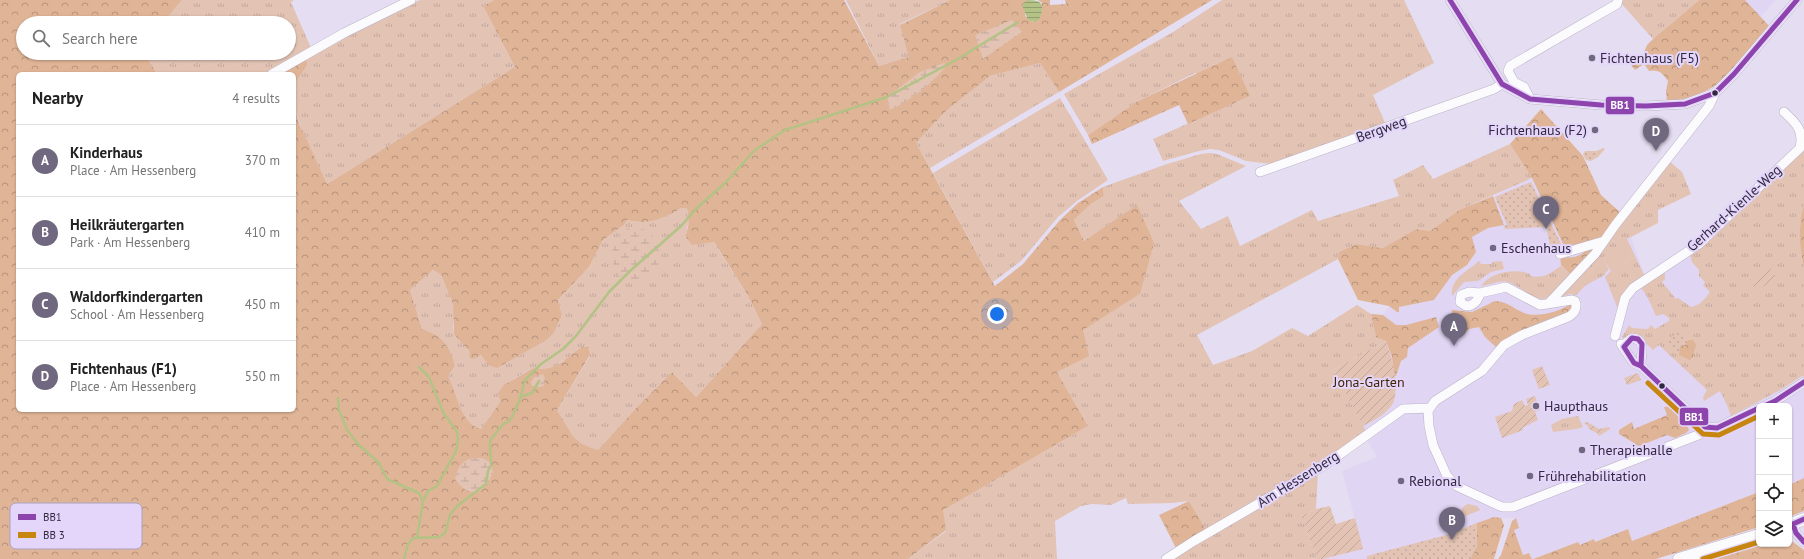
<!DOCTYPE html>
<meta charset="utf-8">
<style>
:root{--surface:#fff;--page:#f2f2f2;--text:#222;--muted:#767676;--line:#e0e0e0;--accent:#70687e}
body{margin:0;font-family:"PT Sans",sans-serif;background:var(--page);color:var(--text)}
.controls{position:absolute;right:12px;bottom:12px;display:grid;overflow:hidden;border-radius:6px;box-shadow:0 1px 3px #0004}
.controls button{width:36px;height:36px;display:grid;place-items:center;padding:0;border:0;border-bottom:1px solid var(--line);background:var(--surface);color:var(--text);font:20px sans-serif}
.you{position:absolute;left:997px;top:314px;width:14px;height:14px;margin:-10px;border:3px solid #fff;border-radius:50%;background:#1a73e8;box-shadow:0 0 0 6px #1a73e833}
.badge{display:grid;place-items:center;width:26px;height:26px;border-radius:50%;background:var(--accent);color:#fff;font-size:13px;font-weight:700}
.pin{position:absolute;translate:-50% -33px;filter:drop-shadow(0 1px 2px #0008)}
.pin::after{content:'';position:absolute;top:21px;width:14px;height:12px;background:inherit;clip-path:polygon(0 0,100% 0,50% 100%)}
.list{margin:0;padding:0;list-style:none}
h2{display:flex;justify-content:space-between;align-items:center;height:52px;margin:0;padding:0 16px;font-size:17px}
h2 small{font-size:13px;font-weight:400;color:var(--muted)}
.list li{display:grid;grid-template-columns:26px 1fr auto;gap:12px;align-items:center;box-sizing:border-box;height:72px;padding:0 16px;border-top:1px solid var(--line)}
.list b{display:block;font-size:15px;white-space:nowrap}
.list p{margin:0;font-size:13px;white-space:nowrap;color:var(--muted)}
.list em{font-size:13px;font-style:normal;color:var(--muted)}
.icon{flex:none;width:22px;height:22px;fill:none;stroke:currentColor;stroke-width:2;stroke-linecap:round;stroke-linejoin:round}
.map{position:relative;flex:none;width:1804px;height:559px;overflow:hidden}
.search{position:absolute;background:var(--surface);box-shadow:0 1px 3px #0004;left:16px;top:16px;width:280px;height:44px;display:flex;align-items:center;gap:10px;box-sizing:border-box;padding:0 14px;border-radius:22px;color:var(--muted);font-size:15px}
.panel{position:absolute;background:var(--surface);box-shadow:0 1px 3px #0004;left:16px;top:72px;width:280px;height:340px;border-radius:6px}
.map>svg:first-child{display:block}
.built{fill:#e1d5f4}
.grass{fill:url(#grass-tufts);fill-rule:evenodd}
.forest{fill:url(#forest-crowns);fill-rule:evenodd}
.wetland{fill:url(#wetland-marsh)}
.park{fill:url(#park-dots)}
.garden{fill:url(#garden-furrows)}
.pitch{fill:#e2c3b4}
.water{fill:url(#water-rules)}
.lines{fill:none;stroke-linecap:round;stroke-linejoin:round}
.stream{stroke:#b3c386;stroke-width:2.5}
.minor-casing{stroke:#bab2c5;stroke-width:10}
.major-casing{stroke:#bab2c5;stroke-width:13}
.minor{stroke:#fbfafd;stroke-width:9}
.major{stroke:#fbfafd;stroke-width:12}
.bus-1-casing{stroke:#e3d6fa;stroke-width:8}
.bus-2-casing{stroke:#e3d6fa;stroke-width:8}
.bus-1{stroke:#8e44ad;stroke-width:5}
.bus-2{stroke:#c68610;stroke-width:5}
.poi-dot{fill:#70687e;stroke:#e3d6fa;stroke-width:1.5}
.bus-dot{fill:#31283f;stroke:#e3d6fa;stroke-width:1.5}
.labels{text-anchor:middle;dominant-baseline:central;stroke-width:4;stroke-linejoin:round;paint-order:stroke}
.poi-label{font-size:14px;fill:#31283f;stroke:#e3d6fa;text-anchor:start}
.street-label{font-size:14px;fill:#31283f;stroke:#e3d6fa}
.park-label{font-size:14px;fill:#422505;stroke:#e3d6fa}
.key{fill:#e3d6fa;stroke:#aea2c2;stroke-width:1}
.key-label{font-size:11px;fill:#31283f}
.line-badge{stroke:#e3d6fa;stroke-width:1.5}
.badge-label{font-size:11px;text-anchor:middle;font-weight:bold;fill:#fff}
</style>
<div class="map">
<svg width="1804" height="559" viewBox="0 0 1804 559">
<defs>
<pattern id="grass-tufts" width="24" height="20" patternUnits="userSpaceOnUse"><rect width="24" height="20" fill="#e2c3b4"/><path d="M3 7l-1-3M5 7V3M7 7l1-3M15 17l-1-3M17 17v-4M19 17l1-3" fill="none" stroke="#c2a89c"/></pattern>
<pattern id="forest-crowns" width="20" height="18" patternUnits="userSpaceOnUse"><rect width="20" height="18" fill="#e0b496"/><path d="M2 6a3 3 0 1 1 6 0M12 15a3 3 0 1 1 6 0" fill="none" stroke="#b6927c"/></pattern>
<pattern id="wetland-marsh" width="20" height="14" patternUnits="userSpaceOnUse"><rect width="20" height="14" fill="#e2c3b4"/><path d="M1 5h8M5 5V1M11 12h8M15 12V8" fill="none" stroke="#c2a89c"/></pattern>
<pattern id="park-dots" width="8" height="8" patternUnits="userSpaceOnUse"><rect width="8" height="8" fill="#e2c3b4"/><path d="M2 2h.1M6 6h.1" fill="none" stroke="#c2a89c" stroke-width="1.8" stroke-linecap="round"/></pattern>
<pattern id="garden-furrows" width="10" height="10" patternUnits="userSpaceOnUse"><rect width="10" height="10" fill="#e2c3b4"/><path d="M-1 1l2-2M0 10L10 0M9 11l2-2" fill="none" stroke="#c2a89c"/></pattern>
<pattern id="water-rules" width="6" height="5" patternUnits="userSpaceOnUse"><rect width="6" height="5" fill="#b3c386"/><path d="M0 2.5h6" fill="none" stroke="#929e6f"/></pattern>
</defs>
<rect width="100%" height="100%" fill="#e5def2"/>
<path class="built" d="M1745,0H1776L1760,17Z
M1532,178L1566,250L1624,218L1645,276L1701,246L1771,266L1778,279L1736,316L1781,390L1804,376V478L1789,485V406H1759V492L1632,541L1628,529L1595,542L1594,540L1579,545L1578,542L1532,559L1529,553L1523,556L1513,530L1516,518H1501L1494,517L1470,559H1323L1363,549L1342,471L1377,457L1367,440L1363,426L1386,341L1371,314L1383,315L1389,306L1397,312L1398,307L1434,300L1452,275L1467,265L1476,252L1472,237L1488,228L1504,224L1493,196Z"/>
<path class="grass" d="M182,0H294L291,2L311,48L265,74H157L144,53H289V23H163Z
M420,0H494L483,6L515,67L327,184C316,160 288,111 294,85C297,73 307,72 306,57L345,36Z
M846,0H950L900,24L910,57L879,66Z
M1222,0H1404L1434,63L1373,95L1386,125L1271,164L1246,161L1219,150L1210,149L1199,151L1163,161L1153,139L1250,96L1195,73L1138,101L1088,135L1064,94L1173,32Z
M1619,0H1699L1653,39L1619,1Z
M1040,63L1059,92L930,168L916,143L946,111L990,76Z
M1060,98L1108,180L1077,201L1058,217L1021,261L993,282L933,173Z
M1510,144L1532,178L1459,210L1430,231L1416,229L1383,248L1356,244L1339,252L1338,259L1197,335L1213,365L1252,351L1292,328L1308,336L1357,305L1371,314L1376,337L1386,341L1333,370L1367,433L1341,451L1207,531L1189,501L1172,503L1128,504L1126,498L1111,505L1092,504L1081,506L1055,521L1057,559H908L946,531L942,510L1088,426L1057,372L1082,330L1140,294L1137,206L1084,241L1074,220L1091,204L1104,196L1103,187L1167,164L1201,154L1210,153L1217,154L1246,166L1179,201L1201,229L1228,216L1240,246L1312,210L1318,221L1399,196L1393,180L1423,165L1433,179Z
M1804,147V205L1800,227L1801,252L1804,267V377L1802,376L1782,389L1731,416L1727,405L1720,391L1704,401L1703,397L1707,390L1659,345L1653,350L1643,340L1624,339L1622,337L1629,325L1632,328L1648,329L1651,325L1655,329L1669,321V318L1663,314L1656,316C1651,305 1648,296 1641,288L1662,272L1665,274V279L1662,282L1676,299L1678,298L1691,307C1699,306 1705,299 1710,292L1703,285L1705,282L1699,276V270L1692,262L1690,255ZM1688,340H1693L1695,350L1693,353L1680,347L1686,344Z
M1668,160L1682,172L1691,194L1658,210V223L1627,239L1645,277L1618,309L1605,277L1611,271L1632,257L1624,246L1603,259L1609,269L1603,276L1586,285L1576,295L1569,294L1555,300Z
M681,208H688L690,220L687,228L692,245L713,241L747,294L762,324L696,397L672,372L637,407L598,450L582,444L573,436L557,410L590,356L564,360L555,367L543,370L533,368C520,375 507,382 498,393L500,402L481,429C459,422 458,394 448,376L455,366C446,345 445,337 422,329L410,290L433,270L441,275L453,304L454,315L453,326L454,334L461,340L474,359L481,355L488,365L520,355L547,340L554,333L562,315L558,300L589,267L603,240L624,225L627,220C648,225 663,220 681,208Z
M1479,261L1481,264H1492V262L1502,261L1504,269L1491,272L1478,281L1464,282L1452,296C1450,278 1468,271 1479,261Z
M1561,266L1572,276L1545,299C1529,300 1522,286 1508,282C1499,280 1490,285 1481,286C1491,272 1514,268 1530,274V276C1543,279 1551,273 1561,266Z
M1578,416L1583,427L1576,429L1553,432L1551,425L1562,419Z
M1318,472L1316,509L1301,516L1317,559H1170Z"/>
<path class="forest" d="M0,0H182L163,23H23V53H144L157,74H18V410H294V103L298,121L327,184L515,67L483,6L494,0H844L879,66L909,57L900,25L950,0H1027L1025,16L1033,22L1042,3L1038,0H1050V5L1066,4L1065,0H1212L1059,92L1040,63L990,76L946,111L916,143L995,286L1023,264L1060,220L1078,203L1103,187L1104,196L1091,204L1074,220L1084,241L1137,205L1154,243L1140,294L1083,330L1089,356L1057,372L1088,426L943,510L946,530L908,559H0ZM681,208H687C691,219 688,226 686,237L692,245L714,242L747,294L762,324L696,397L672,372L637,407L598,450L582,444L573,436L557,410L590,355L588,347H582C565,359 554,373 533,368L504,385L498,393L500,402L481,429C459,422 458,394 448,376L455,366C449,345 443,336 422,329L410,290L433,270L441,275L453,304L454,334L469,351L470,358L474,359L481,355L488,365L497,368L547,340L554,333L562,315L558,300L589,267L603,240L624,225L627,220C648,225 663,220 681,208Z
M1699,0H1745L1771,28C1738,64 1720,97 1667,102L1666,91L1668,81C1662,73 1659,69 1649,71L1644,64L1635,70L1631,65L1642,57L1647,45L1653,39Z
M306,57L307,65L294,84V74H277Z
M1232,57L1250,96L1188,124L1179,105L1092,144L1088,135L1138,101Z
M1541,109L1583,156L1601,195L1621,213L1602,239L1566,250L1532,178L1510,144Z
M1493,196L1504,225L1488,228L1472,237L1476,252L1467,265L1452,275L1434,300L1399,307V312H1397L1389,306L1358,300L1338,259L1339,252L1356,244L1383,248L1416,229L1430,231L1459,210Z
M1804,205V267C1799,247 1798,225 1804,205Z
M1592,246H1596L1572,276L1561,265L1560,257C1576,259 1580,256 1592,246Z
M1495,301C1509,302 1512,308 1524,313C1537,318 1559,312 1570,304L1572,306L1567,314L1513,334L1497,348L1485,337L1479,327L1469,329L1464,335L1459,336L1456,330L1451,331L1449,319L1452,316V310L1472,312Z
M1371,314L1383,315L1396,325H1406L1436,317L1439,327L1408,348L1407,357L1401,361L1396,376L1394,375L1392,357L1386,341L1376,337Z
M1688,340H1693L1696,345L1693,357L1690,360L1679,355L1680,346L1685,345Z
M1671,400L1688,416L1691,425L1687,426L1689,430L1686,433L1675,438L1667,435L1639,446L1619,434V430L1632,422L1634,429L1667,415L1664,407L1670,406Z
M1804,478V511L1789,517V485Z
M1759,492V527L1656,559H1533L1578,542L1580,545L1594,539L1595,542L1628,529L1632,541Z
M1189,501L1207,531L1177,550L1159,515Z
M1494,517L1501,518L1504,525L1494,559H1470L1477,546V523Z
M1516,518L1519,528L1514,530L1523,555L1529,553L1532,559H1498L1501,555L1512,521Z
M1789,539L1804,550V559H1700L1759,541V544H1789Z"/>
<path class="wetland" d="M1012,20L1022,32L983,59L975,35Z
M944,63L947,65C933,83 911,100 890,110L887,97L920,72Z
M630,227H635L649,231C665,254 665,270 638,283L622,279C606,259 609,241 630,227Z
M543,374L545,378L544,386L540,387L532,386L531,382L535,376Z
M474,458H482L490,462L493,472C485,495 470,500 455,479C457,468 463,459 474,458Z"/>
<path class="park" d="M1603,148L1605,149L1598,157L1591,161L1586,160L1583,154L1585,151H1597Z
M1531,182L1563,248L1549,253L1548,245H1550L1546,227L1505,229L1504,226L1507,225L1495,197Z
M1674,327H1679L1688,340L1685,345L1680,346L1679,355L1663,342L1676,334L1677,332L1675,331Z
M1477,523V546L1470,559H1367V556L1450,534Z"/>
<path class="garden" d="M1770,268L1777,278L1756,291L1750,280Z
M1386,341C1392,357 1400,387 1393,403C1387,414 1373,421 1363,426L1333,370Z
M1542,366L1550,385L1539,389L1532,370Z
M1638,373L1641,380L1627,385L1624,378Z
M1535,396L1540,410L1535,412L1538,420L1522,428L1523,430L1502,438L1495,417L1512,411L1514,404L1522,400L1525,406L1528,405L1526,399Z
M1587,422L1599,429L1609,427L1610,429L1599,436L1597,433L1589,429L1588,426L1584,423Z
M1330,506L1336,524L1355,518L1363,549L1323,559H1317L1301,516L1316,509Z"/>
<path class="pitch" d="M1624,245L1632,257L1611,271L1603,259Z
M1468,504L1477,506L1480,510L1461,518C1460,511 1461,507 1468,504Z"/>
<path class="water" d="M1027,0C1043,0 1045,5 1039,20L1035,22L1028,20L1022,5Z"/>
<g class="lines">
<path class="stream" d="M419,367L429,377L443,412L457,432L458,440L456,451L437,486L428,491L423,501
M520,397L532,393L539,381
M338,398L339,410L347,430L358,444L379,463L387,479L419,493L423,501L417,537
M404,559L408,544L413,538L439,537L445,533L450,515L457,506L486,484L488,471L491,465L490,441L502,425L509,421L512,417L519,402L525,380L541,364L563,349L576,336L609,292L630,271L681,226L697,208L725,183L755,150L785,130L887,97L956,60L1018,22"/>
<defs>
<path id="minor" d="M1450,0L1502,84L1530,99L1601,105L1646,106L1685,104L1715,93L1734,74L1797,0
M272,74L344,33L411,0
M1530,99L1524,87L1514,82L1508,71L1510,66L1617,4L1618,0
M1260,172L1494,89L1502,84
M1560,254L1604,241
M1480,293C1478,301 1474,306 1466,306L1460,302L1461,295L1469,292L1480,293L1506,287L1540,305L1572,300L1575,301C1578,308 1574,314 1568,317L1522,335L1504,345L1482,371L1435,401L1428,411L1429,426L1433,445L1447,476L1457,486L1463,489L1502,507H1513L1698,435L1705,427
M1548,304L1595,254L1616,224L1709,106L1715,93
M1615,336L1625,298L1633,288L1699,244L1800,148C1804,130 1796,123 1784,112
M1621,344L1634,363L1641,366
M1624,347L1626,343L1632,338C1648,339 1640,356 1641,366L1705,427L1717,428L1759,408
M1764,406L1775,401L1804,382
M1793,524L1796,533L1804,542
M1166,559L1194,541L1325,465L1403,409L1430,408"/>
<path id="major" d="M1789,525L1804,519
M1679,559L1759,535"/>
</defs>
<use href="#minor" class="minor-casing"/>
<use href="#major" class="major-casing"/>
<use href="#minor" class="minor"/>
<use href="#major" class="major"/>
<defs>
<path id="bus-1" d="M1450,0L1502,84L1530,99L1601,105L1646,106L1685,104L1715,93L1734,74L1797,0
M1632,338L1638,339L1642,344L1641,366L1634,363L1624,347Z
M1641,366L1705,427L1717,428L1759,408
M1764,406L1775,401L1804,382
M1804,519L1793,524L1796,533L1804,542"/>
<path id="bus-2" d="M1648,383L1703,434L1719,435L1759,416
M1703,559L1759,542"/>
</defs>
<use href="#bus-1" class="bus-1-casing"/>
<use href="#bus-2" class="bus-2-casing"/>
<use href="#bus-1" class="bus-1"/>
<use href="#bus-2" class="bus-2"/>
</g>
<g class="poi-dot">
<circle cx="1592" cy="58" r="4"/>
<circle cx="1595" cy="130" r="4"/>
<circle cx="1493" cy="248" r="4"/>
<circle cx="1536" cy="406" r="4"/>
<circle cx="1582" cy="450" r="4"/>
<circle cx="1530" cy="476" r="4"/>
<circle cx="1401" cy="481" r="4"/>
</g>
<g class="bus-dot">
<circle cx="1715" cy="93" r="3.5"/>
<circle cx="1662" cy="386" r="3.5"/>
</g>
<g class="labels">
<g class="poi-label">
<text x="1600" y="58">Fichtenhaus (F5)</text>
<text x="1587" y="130" text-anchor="end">Fichtenhaus (F2)</text>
<text x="1501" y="248">Eschenhaus</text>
<text x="1544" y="406">Haupthaus</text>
<text x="1590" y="450">Therapiehalle</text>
<text x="1538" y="476">Frührehabilitation</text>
<text x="1409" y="481">Rebional</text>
</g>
<g class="street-label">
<text transform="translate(1381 129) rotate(-20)">Bergweg</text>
<text transform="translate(1734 208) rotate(-42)">Gerhard-Kienle-Weg</text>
<text transform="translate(1298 479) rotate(-32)">Am Hessenberg</text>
</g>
<g class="park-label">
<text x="1369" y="382">Jona-Garten</text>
</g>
</g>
<rect x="10" y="503" width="132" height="46" rx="6" class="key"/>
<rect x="18" y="514" width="18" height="6" fill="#8e44ad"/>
<rect x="18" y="532" width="18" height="6" fill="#c68610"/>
<g class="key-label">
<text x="43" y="521">BB1</text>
<text x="43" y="539">BB 3</text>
</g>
<g class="line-badge">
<rect x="1605" y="96" width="30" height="19" rx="4" fill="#8e44ad"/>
<rect x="1679" y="407" width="30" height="19" rx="4" fill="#8e44ad"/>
</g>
<g class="badge-label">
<text x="1620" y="109">BB1</text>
<text x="1694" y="421">BB1</text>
</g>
</svg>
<div class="controls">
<button>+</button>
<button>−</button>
<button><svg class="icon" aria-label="locate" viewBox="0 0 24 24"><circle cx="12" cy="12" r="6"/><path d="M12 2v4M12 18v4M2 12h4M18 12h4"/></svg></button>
<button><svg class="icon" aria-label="layers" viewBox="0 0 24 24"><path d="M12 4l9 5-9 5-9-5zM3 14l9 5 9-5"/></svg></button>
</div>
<div class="you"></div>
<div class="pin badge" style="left:1454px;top:346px">A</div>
<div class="pin badge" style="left:1452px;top:540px">B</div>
<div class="pin badge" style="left:1546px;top:229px">C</div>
<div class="pin badge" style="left:1656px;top:151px">D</div>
<div class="search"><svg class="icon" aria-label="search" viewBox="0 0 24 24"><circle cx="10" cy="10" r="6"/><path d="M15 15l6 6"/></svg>Search here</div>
<section class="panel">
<h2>Nearby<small>4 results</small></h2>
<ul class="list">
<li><span class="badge">A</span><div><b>Kinderhaus</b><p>Place · Am Hessenberg</p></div><em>370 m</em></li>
<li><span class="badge">B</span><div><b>Heilkräutergarten</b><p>Park · Am Hessenberg</p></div><em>410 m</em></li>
<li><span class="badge">C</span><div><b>Waldorfkindergarten</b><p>School · Am Hessenberg</p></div><em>450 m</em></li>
<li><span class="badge">D</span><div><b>Fichtenhaus (F1)</b><p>Place · Am Hessenberg</p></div><em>550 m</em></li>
</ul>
</section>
</div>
